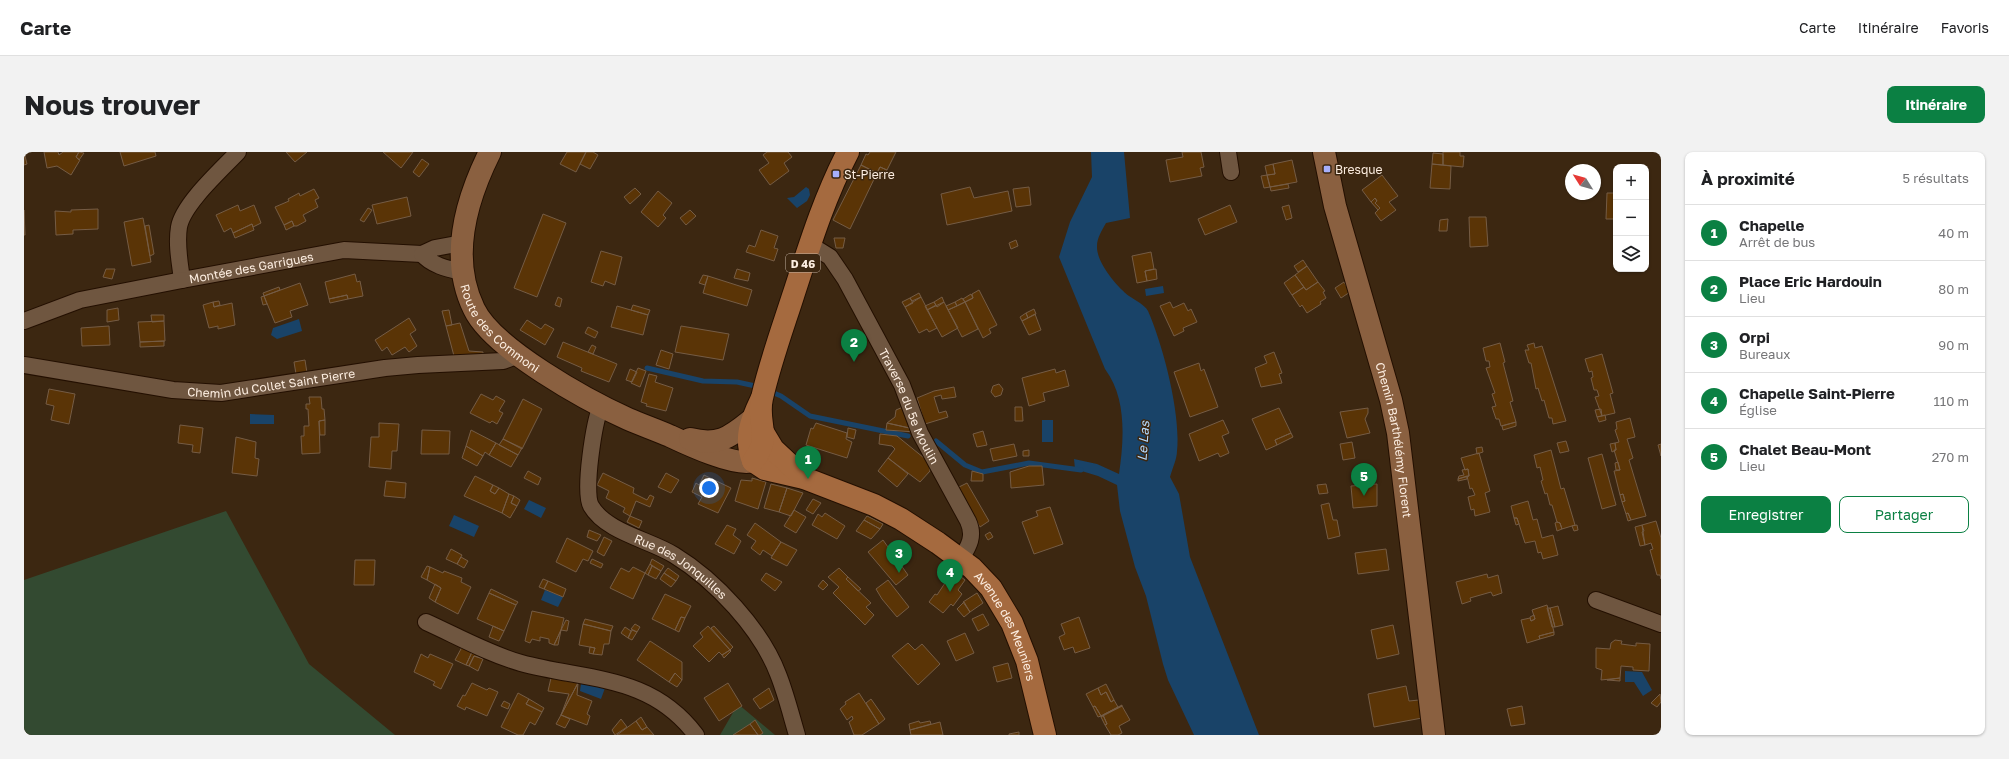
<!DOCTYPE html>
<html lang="fr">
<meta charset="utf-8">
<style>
:root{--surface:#fff;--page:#f2f2f2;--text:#202124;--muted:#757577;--line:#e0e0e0;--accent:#0b8043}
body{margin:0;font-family:"Golos Text",sans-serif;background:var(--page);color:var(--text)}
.controls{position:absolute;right:12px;top:12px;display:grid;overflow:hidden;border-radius:8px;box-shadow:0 1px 3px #0004}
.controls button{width:36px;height:36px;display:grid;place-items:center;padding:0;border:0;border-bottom:1px solid var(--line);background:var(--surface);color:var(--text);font:20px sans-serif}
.compass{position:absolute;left:1541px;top:12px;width:36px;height:36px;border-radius:50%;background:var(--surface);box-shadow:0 1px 3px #0004;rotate:307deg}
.you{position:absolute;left:685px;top:336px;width:14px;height:14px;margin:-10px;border:3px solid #fff;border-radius:50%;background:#1a73e8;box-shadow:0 0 0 6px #1a73e833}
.badge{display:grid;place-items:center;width:26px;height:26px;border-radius:50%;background:var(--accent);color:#fff;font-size:13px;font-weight:700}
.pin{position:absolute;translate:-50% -33px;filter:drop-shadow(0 1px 2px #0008)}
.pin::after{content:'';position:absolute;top:21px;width:14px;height:12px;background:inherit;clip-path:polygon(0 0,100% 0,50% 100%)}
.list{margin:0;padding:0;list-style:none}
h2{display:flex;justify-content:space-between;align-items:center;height:52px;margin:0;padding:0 16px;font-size:17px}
h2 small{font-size:13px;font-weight:400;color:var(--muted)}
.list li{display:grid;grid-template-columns:26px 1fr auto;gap:12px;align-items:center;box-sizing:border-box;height:56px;padding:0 16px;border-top:1px solid var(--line)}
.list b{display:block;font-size:15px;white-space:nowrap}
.list p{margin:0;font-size:13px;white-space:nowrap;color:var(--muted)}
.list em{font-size:13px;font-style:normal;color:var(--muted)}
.actions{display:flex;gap:8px;padding:12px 16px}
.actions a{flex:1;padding:9px 0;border:1px solid var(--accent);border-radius:8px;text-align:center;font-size:14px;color:var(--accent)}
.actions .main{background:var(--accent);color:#fff}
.icon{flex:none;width:22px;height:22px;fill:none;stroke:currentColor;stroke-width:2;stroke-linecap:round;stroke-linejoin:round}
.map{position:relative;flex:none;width:1637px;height:583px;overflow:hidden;border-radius:8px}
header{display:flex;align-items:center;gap:24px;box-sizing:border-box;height:56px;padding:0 20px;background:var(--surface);border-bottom:1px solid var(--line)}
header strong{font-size:19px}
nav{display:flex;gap:22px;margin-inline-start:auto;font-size:14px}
.intro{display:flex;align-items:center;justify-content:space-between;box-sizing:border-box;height:96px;padding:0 24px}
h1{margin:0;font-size:28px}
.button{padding:10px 18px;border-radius:8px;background:var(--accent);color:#fff;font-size:14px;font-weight:700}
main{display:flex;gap:24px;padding:0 24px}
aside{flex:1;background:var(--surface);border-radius:8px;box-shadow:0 1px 3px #0004}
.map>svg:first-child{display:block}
.green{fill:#334a31}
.water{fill:#194368}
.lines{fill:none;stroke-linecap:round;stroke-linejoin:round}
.stream{stroke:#194368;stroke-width:5}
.building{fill:#5a3406;stroke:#755c45}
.street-casing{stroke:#230f00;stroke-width:18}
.secondary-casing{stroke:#230f00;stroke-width:24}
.primary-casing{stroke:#230f00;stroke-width:24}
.street{stroke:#6f5640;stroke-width:16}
.secondary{stroke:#8a6040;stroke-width:22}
.primary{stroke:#a56a3f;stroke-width:22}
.poi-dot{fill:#a7b0fc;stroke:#3c2711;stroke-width:1.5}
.labels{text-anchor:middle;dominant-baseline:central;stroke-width:3;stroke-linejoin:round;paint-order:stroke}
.shield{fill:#3c2711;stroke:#c3b2a3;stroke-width:1}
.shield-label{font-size:11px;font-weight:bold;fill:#fdeee1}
.poi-label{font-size:12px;fill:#fdeee1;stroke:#3c2711;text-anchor:start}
.street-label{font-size:12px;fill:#fdeee1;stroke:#3c2711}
.water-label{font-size:13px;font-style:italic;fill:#b3d9fe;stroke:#3c2711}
</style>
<header>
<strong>Carte</strong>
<nav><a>Carte</a><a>Itinéraire</a><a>Favoris</a></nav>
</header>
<div class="intro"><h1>Nous trouver</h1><a class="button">Itinéraire</a></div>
<main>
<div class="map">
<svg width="1637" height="583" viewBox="0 0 1637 583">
<rect width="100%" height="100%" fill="#3c2711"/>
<path class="green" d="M202,359L285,512L371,583H0V428Z
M714,552L751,583H696Z"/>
<path class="water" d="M1067,0H1100L1106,66L1082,71C1078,78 1073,86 1073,94C1072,110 1093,135 1105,144C1111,148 1121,153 1124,159C1139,193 1157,262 1153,299C1153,307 1148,317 1146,325L1155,342L1166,405L1235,583H1170L1144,528L1139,512L1122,444L1111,415L1096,359L1093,333L1074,324L1051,317L1050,307L1073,312L1095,322C1100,288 1103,246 1081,217L1035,105L1046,70L1068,25Z
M782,35L785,37L786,43L783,49L773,56L763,46L770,45Z
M1139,134L1140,141L1122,144L1121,137Z
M275,167L278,179L253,187L247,183L249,176Z
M226,262L250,263V272H226Z
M1018,268H1029V290H1018Z
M505,348L522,356L517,366L500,357Z
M430,363L455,374L450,385L425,374Z
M521,438L539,445L534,455L517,448Z
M1601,519L1618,520L1628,538L1619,544L1610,530H1601Z
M562,530L581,536L577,547L556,539L557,532Z"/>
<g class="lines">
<path class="stream" d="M623,216L679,229L713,230L736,235
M745,239L757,244L786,264L884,284
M912,289L941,313L958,320L1005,311L1057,318"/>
</g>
<path class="building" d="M0,0L3,12L0,13Z
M20,0H34L35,3L39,0H55L52,5L56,8L47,23L33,14L23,16Z
M55,0L60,1L55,8L52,5Z
M96,0H131L132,4L100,14Z
M262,0H283L271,10Z
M359,0H389L377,16Z
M543,0H562L552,20L536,12Z
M562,0H569L574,3L566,17L556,12Z
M743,0H764L768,5L760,11L765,19L746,33L735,18L745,11L739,3Z
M846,0H872L863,18L856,15L853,21L837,13L842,2L844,3Z
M1158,0H1177L1180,15L1176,16L1178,24L1146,30L1142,8L1159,5Z
M1419,0H1436V4H1440L1439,15L1419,13Z
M1409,1L1419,2V13L1408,12Z
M398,7L405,12L395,25L389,20Z
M1268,8L1273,30L1246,35L1243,23L1251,22L1249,12Z
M1249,12L1251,22L1243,23L1241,14Z
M1408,12L1427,14L1426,37L1406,36Z
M837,13L853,21L826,77L809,68Z
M856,15L863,18L859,25L853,21Z
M1243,23L1246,35L1240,36L1237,24Z
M1358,23L1374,44L1365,50L1372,58L1357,69L1351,61L1356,56L1351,51L1353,49L1351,46L1347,50L1338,38Z
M1264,32L1265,36L1247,39L1246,35Z
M946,35L950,46L984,39L988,59L923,73L917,42Z
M1005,35L1007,53L992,55L989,37Z
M611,36L617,42L606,52L600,45Z
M290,37L295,46L291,48L294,55L279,63L282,69L273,74H270L268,69L260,73L251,55L265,49L264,47L275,41L276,44Z
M634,39L648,51L639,63L642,66L634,75L617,60Z
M1583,41H1592V67H1582Z
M383,45L387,64L353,72L348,53Z
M1351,46L1353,49L1351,51L1356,56L1354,58L1347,50Z
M214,53L216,59L230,53L237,71L229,75L228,72L209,81L207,76L200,80L192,63Z
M1206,53L1213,70L1181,83L1174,67Z
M1265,53L1268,66L1262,68L1258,55Z
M344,56L348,58L340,70L336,68Z
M74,57V77L49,78V82L32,83L31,59L47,60V58Z
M0,58L1,83H0Z
M666,58L672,64L662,73L656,66Z
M519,62L542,71L513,145L490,136Z
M1445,65H1462L1464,94L1446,95Z
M119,66L127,110L108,114L100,70Z
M1424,67L1423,79H1415L1416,68Z
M268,69L270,74L262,78L260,73Z
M228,72L230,78L211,86L209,81Z
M125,73L130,102L126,104L121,74Z
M737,78L754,84L750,96L754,97L750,109L722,100L725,93L731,95Z
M810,86H821L819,96H812Z
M992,88L994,94L987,97L985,91Z
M577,99L598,105L591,133L581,129L579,134L567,130Z
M1127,100L1130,117L1121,119L1123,129L1113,131L1108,104Z
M1279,108L1283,114L1274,120L1270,114Z
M1283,114L1294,130L1282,138L1271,123Z
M82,117H91L88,127L79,125Z
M713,117L726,121L724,129L710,126Z
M1132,117L1133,127L1123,129L1121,119Z
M331,122L333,130L336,129L339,144L324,147L323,143L305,147L301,130Z
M679,123L684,124L681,133L675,131Z
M1271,123L1280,135L1268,143L1260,131Z
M684,124L728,138L723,154L679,141Z
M1294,130L1301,139L1299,140L1302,146L1296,150L1297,152L1283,161L1278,153L1276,155L1268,143L1280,135L1282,138Z
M1320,130L1326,140L1317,146L1311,136Z
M276,131L284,153L266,159L268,165L251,171L240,144Z
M255,135L256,138L240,144L239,141Z
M955,138L973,173L965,177L967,181L959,186L941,150L949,146L948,142Z
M895,141L897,145L888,149L886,146Z
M947,142L949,146L941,150L939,147Z
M323,143L324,147L306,151L305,147Z
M240,144L243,152L239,153L237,145Z
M534,145L538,147L536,155L531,153Z
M897,145L913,176L905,180L903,177L895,181L881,155Z
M918,145L920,150L913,155L910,150Z
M886,146L889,151L881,155L878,150Z
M938,146L941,150L933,154L931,150Z
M195,149L196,153L190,155L189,150Z
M189,150L190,155L208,151L211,173L194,177V174L185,176L179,153Z
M910,150L912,153L903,158L901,154Z
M920,150L934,176L918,185L903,158Z
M931,150L933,154L924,158L922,154Z
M941,150L954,177L938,185L924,158Z
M1146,150L1149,156L1160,151L1164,159L1167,157L1173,170L1159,176L1160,179L1150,184L1136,154Z
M609,153L626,158L624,163L607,158Z
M593,154L624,163L619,183L587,175Z
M94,156L95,168L83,170V158Z
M1010,157L1012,162L1004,166L1002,161Z
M425,158L428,173L422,174L418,159Z
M1002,161L1004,166L998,169L996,165Z
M1011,162L1017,178L1005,183L998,169Z
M127,163H140V169L128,170Z
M385,166L392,178L386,182L393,194L385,200L381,195L368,203L363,195L358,199L351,188Z
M503,168L517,177L521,172L530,177L521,193L496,178Z
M140,169L141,189L116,190L114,170Z
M436,171L445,199L459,200V207L430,204L422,174Z
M85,174L86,193L58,194L57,176Z
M657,174L705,182L699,208L651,200Z
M564,175L574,180L571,186L561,181Z
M140,189V194L116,195V190Z
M539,190L593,212L585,230L557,219L558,216L533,205Z
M1476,191L1481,210L1479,211L1489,249L1486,250L1492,270L1477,274L1475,267H1472L1468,255L1472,254L1468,242L1471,241L1462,216L1466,215L1465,209H1462L1459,196Z
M1510,191L1511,196L1518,194L1542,269L1529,272L1528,266H1525L1520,248L1518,249L1514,236L1512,237L1507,211H1505L1501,198H1505L1503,193Z
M568,193L572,195L569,202L564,200Z
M637,198L649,202L645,217L632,213Z
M1250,200L1258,221L1255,222L1258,231L1237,235L1231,216L1243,211L1240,204Z
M1578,202L1589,241L1586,242L1591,261L1578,264L1571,245L1575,244L1573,238H1570L1567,226L1569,225L1568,219L1565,220L1561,207Z
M281,208L283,221L272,222L270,210Z
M1175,211L1177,219L1180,217L1194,255L1166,265L1150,220Z
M614,216L622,219L616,235L607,231Z
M606,217L613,220L608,230L602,228Z
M1031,217L1032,221L1041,218L1045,234L1019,241L1021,249L1005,254L998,226Z
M625,222L633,224L631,230L649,236L642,259L622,254L623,252L617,250Z
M975,232L979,237L977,243L971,245L967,240L969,234Z
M930,235L932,245L918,247L917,243L910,245L915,261L922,259L924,265L901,272L893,246L910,239Z
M25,237L51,242L45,272L27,268L30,254L22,252Z
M457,242L469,248L472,244L481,249L475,259L479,261L473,272L468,269L466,271L446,261Z
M285,245H297L298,257H300L301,268L295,269L296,301L278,302L277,284H280V274H285L284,257H282V252H286Z
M499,247L518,257L498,297L479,287Z
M879,255L890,277L863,271L871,265L872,258Z
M991,255H998L999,269H991Z
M1255,256L1267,281L1251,288L1253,293L1242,298L1228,267Z
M1344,256V261L1341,267L1346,281L1323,286L1316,260Z
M1577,257L1578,264L1573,265L1571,258Z
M1581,263L1582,268L1575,270L1573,265Z
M1606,266L1611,285L1603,287L1609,306L1605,308L1622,364L1607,368L1604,361L1602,362L1598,350L1601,349L1599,342L1596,343L1590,319L1596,318L1590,298H1592L1591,291L1595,290L1591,278L1593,277L1592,270Z
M301,268V283H296L295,269Z
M1199,268L1205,281L1198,284L1205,301L1196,305L1194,301L1175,309L1165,282Z
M1492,270V274L1479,278L1478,274Z
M355,271L375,272L373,299H368L367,317L345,315L347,285H355Z
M792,271L823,281L822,287L828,290L823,306L782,293L787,276L789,277Z
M863,271L890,277L892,280L862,278Z
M156,273L179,276L176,301L168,300L169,293L154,291Z
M824,276L832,278L830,287L823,285Z
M398,278L426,279L425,302H397Z
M447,278L472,291L465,303L461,300L459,304L442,294Z
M959,279L963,293L953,295L949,282Z
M1267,281L1269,285L1253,293L1251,288Z
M856,282L873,284L905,310L906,319L896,330L864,306L871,297L868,294L855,292Z
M212,285L232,290L231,306L235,307L233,324L208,321Z
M479,287L498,296L494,303L475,293Z
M1542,289L1545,299L1536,301L1533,291Z
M1328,290L1331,306L1319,308L1316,292Z
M472,291L494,303L487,315L465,303Z
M1591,291L1592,298L1588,300L1586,292Z
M990,292L993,304L969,309L966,297Z
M1637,292V304L1634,293Z
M442,294L459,304L453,314L438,306Z
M1458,295L1459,300L1453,302L1452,296Z
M1005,298V304H999V299Z
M1527,298L1537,337L1540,336L1551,373L1538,377L1536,371L1533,370L1528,353H1526L1523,341L1521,342L1517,329L1519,328L1516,315L1513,316L1510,303Z
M1455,301L1466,339L1461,341L1466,360L1451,364L1450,357L1447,358L1444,345L1451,343L1448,336L1446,337L1443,324H1445L1444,317L1441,318L1437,306Z
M1578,302L1592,353L1578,357L1564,306Z
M864,306L884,322L873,335L854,319Z
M1594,310L1596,318H1592L1591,311Z
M1005,314H1018L1020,333L987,336L986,320Z
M1444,317L1445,324L1434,327L1435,324L1440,323L1438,318Z
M504,319L517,326L514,333L500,326Z
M948,319L959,322V329H947Z
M579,321L610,336L609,341L623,348L626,343L630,345L626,355L612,349L606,364L599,360L601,356L582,346L585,339L573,333Z
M642,321L655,328L647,341L634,335Z
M680,323L707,336L694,361L674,352L678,345L668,340L672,331L675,333Z
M451,324L469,333L466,339L471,342L475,336L485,342L478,361L440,344Z
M1443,324V327L1434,329V327Z
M728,326L742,330L734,357L711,349L717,328L728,329Z
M362,329L382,331L381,346L360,344Z
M943,331L965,369L956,375L933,336Z
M747,332L763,336L755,360L740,356Z
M1302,332L1304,341L1295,342L1293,333Z
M1353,332V354L1329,356L1327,334Z
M469,333L475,336L471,342L466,339Z
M763,336L779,341L767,364L755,360Z
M485,342L490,344L487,351L493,354L486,366L478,361Z
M1599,342L1601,349L1598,350L1596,343Z
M490,344L496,348L493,354L487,351Z
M789,347L797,351L789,362L782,358Z
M1504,349L1509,368L1513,367L1518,386L1529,383L1534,403L1519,407L1517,400L1514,401L1511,389L1501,391L1495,372L1493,366H1490L1487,354Z
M1305,351L1309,368H1313L1316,384L1304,387L1297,353Z
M1026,355L1039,392L1010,402L998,370L1014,364L1012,359Z
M770,358L782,365L772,381L760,374Z
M801,361L821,374L813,387L788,373L794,362L798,365Z
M1604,361L1607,368L1604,369L1602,362Z
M606,364L618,369L615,376L603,370Z
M843,364L859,372L856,377L840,368Z
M1490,366H1493L1495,372L1492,373Z
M840,368L856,377L847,387L832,379Z
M1632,369L1637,386V427L1636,423H1633L1626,398L1629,397L1627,391L1621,393L1618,380L1620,379L1618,373Z
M1533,370L1536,371L1538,377L1533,379L1531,371Z
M731,371L757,390L748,404L739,398L736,403L727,396L732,389L723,383Z
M703,373L712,377L709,383L717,389L710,402L691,392Z
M1553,373L1554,378L1550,379L1548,374Z
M1618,373L1621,393L1616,394L1611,375Z
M565,378L577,383L573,389L563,385Z
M966,380L969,385L964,388L961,383Z
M580,385L588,389L580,404L573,400Z
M543,386L569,399L564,409L559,407L552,420L532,410Z
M859,388L884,423L872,433L844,400Z
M757,390L773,398L763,414L747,406Z
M427,397L438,403L433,412L422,407Z
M1362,397L1365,418L1334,422L1331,401Z
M437,405L444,409L440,416L433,412Z
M568,407L579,412L577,416L566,411Z
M628,407L640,414L637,419L626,412Z
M331,408H351L350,433H330Z
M626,412L628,414L624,423L621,421Z
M403,414L406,415L403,428L397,425Z
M628,414L637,419L632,427L624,423Z
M406,415L419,421L420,419L438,426L437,430L447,435L434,462L411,450L417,436L403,428Z
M609,415L621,421L609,447L586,436L597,416L605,420Z
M644,416L655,424L652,429L640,421Z
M815,416L824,425L822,427L847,451L842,455L850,463L841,473L809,441L815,435L804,425Z
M929,419L941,428L934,438L938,442L929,454L927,452L919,461L905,450L911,442L913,443Z
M640,421L652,429L647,435L636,427Z
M742,421L758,430L751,439L737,428Z
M1463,422L1464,426L1474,423L1478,441L1469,444L1467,440L1446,446L1447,449L1438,452L1432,430Z
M824,425L837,437L834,439L822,427Z
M519,427L524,429L520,437L515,435Z
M799,428L804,433L799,438L794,434Z
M864,428L885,455L873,465L858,447L852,437Z
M524,429L542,437L539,445L520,437Z
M411,432L417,436L411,450L405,446Z
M467,437L494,450L492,453L465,441Z
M465,441L492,453L480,479L453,467Z
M953,441L959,451L946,460L939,450Z
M641,442L667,454L661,466L657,465L651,478L628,467Z
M940,450L946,460L940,465L933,457Z
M1523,453L1530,480L1515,484L1516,487L1503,491L1497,468L1506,466L1507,469L1511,467L1508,458Z
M1534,454L1539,473L1531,475L1526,456Z
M1523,456H1526L1531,475H1528Z
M508,459L540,466L537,478L530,493L525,491V487L516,485V489L508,487L506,491L501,489Z
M959,462L965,473L954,479L948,467Z
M1510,463L1511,467L1507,469L1506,465Z
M657,465L661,466L655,480L651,478Z
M1055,465L1066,496L1051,501L1049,495L1040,498L1035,485L1041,482L1037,472Z
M561,467L589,474L587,479L559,472Z
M542,468L545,469L543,479L537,478Z
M559,472L587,479L585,492H580L578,503L569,502L571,496L555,493Z
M611,472L616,475L613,480L607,477Z
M1369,473L1375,502L1353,507L1347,478Z
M469,474L480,479L475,489L465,485Z
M684,474L706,498L698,503L695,500L685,510L669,494L679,485L676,481Z
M690,474L709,495L706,498L687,476Z
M601,475L607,479L604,486L597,481Z
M537,478L534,493H530Z
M608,478L613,480L608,488L604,486Z
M1530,480V483L1516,487L1515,484Z
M941,481L950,501L932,509L923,489Z
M1591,488L1598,489L1597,492L1612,494V491L1626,492L1625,519L1609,518V515L1597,514L1596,526L1577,528L1578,518L1572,516V496L1586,497L1587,491Z
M626,489L658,510V528L651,521L645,530L613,508Z
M884,491L891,498L898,492L916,512L894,533L868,504Z
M438,495L448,500L442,513L431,508Z
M566,495L571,496L569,502L565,501Z
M706,498L707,499L700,506L698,503Z
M448,500L459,506L450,504L445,514L442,513Z
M397,502L404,506L406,502L429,512L417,537L409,533L411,530L390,520Z
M450,504L459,507L454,519L445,514Z
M984,511L988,526L973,530L969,515Z
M651,521L658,528L653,535L645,530Z
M527,526L554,531L537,563L545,542L524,539Z
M1596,526V529L1583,528Z
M448,531L463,538L465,536L474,540L463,564L442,555L441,558L433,554L439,543L441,544Z
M554,531L553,543L568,549L563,562L566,564L563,573L537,563Z
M704,531L718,554L695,569L680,546Z
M1082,532L1090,548L1087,550L1082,540L1077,543L1074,536Z
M1382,534L1385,549L1395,548L1398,566L1350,575L1344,542Z
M745,536L750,548L736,557L729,547Z
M1074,536L1077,543L1082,540L1087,550L1090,548L1094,555L1077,564L1071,554L1069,555L1062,542Z
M494,541L505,547L502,552L518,560L511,573L506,570L499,583H494L477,575Z
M835,541L855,572L838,583H830L825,570L829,567L828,564L823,568L816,557L822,552L821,550Z
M1636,542L1637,550L1633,555L1627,551Z
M505,547L520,556L518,560L502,552Z
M847,547L861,567L855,572L842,551Z
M480,549L486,552L484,557L477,554Z
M1098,553V554L1077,565V564Z
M1071,554L1077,564L1074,565L1069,555Z
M1098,554L1106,568L1095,574L1098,581L1094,583H1087L1081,573L1083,572L1079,563Z
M1498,554L1501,572L1487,574L1483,557Z
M537,563L546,567L541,576L532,572Z
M1079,563L1083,572L1081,573L1077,565Z
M617,565L623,575L618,578L612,569Z
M597,567L603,575L591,583L588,578Z
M731,568L739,581L736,583H734L726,572Z
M612,569L618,578L623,575L630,583H593Z
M895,569L896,571L906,569L907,572L886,578L885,572Z
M916,570L919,583H887L886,578Z
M726,572L734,583H709Z
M995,580V583H985V582Z"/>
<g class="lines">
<defs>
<g id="street">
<path id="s1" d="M214,0C197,18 159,52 155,75C152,93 156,111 158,128L320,98L398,102"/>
<path d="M1204,0L1207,20"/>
<path d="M438,91L411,96L398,102C408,114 425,117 439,120"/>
<path id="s2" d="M785,92L806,105L821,127L878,233L896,281L944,369C951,384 945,394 937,407"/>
<path d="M0,169L56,148L158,128"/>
<path id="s3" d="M0,213L149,238L197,241L361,216L394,213L479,209L495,203"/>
<path id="s4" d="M577,254C570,270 559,340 567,354C582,380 626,388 650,403C691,428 737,477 754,522C762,542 767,563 773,583"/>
<path d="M1572,448L1637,472"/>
<path d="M402,470C433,484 465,502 497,511C563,529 626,522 672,583"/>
</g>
<g id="secondary">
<path id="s5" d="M466,0C442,48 425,106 450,157C469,197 564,249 604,267C618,273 632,278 646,284C663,292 712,315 729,309"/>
<path id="s6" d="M1300,0L1311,54L1367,248L1374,281L1410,583"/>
<path d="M666,287C694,294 705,286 726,269"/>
</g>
<g id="primary">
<path id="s7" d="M737,248C727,269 720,286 729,309L741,317L780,326L850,353L877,367L914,391L948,416L967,436L988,471L1003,509L1021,583"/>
<path d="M740,282L749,297L780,326"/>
<path d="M729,309C749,285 732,272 738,246C746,211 758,178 769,144C785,95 800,46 824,0"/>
</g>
</defs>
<use href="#street" class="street-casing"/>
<use href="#secondary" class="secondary-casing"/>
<use href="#primary" class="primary-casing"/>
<use href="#street" class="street"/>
<use href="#secondary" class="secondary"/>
<use href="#primary" class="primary"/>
</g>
<g class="poi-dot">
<rect x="1299" y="13" width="8" height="8" rx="2"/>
<rect x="808" y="18" width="8" height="8" rx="2"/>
</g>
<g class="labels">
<rect class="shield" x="762" y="102" width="34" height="18" rx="3"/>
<g class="shield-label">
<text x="779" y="111">D 46</text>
</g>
<g class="poi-label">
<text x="1311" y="17">Bresque</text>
<text x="820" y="22">St-Pierre</text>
</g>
<g class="street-label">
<text stroke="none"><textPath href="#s1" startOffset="220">Montée des Garrigues</textPath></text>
<text stroke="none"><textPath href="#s5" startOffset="195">Route des Commoni</textPath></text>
<text stroke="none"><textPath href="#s3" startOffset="250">Chemin du Collet Saint Pierre</textPath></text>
<text stroke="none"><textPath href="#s2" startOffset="194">Traverse du 5e Moulin</textPath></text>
<text stroke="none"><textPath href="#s6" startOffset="297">Chemin Barthélémy Florent</textPath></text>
<text stroke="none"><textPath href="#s4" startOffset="211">Rue des Jonquilles</textPath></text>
<text stroke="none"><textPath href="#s7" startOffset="378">Avenue des Meuniers</textPath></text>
</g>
<g class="water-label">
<text transform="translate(1119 289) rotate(-86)">Le Las</text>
</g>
</g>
</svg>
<div class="controls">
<button>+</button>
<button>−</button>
<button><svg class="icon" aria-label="layers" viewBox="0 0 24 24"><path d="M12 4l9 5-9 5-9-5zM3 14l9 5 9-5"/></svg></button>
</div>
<svg class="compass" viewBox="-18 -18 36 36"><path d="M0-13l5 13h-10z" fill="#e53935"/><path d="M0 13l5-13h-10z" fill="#757577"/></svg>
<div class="you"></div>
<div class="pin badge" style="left:784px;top:327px">1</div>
<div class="pin badge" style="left:830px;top:210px">2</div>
<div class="pin badge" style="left:875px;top:421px">3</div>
<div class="pin badge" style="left:926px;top:440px">4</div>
<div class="pin badge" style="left:1340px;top:344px">5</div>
</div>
<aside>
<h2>À proximité<small>5 résultats</small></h2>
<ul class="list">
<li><span class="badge">1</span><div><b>Chapelle</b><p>Arrêt de bus</p></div><em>40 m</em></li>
<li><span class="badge">2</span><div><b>Place Eric Hardouin</b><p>Lieu</p></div><em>80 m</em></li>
<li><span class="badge">3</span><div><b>Orpi</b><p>Bureaux</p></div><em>90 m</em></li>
<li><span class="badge">4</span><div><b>Chapelle Saint-Pierre</b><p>Église</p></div><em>110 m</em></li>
<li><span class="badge">5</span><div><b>Chalet Beau-Mont</b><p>Lieu</p></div><em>270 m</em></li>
</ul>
<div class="actions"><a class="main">Enregistrer</a><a>Partager</a></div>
</aside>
</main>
